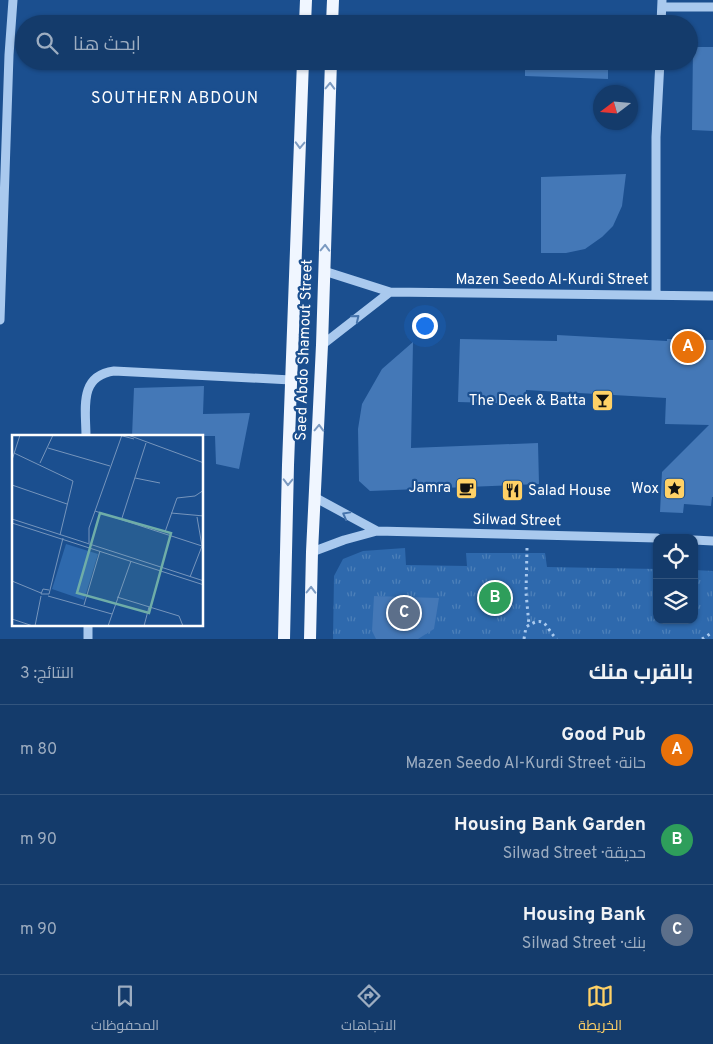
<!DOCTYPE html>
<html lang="ar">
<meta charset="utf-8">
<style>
:root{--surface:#143b6b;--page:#1d4271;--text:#f1f3f6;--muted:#9dadc1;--line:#33557e;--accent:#ffd166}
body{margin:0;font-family:Overpass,Cairo,sans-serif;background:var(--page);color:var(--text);direction:rtl}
.controls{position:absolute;right:15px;bottom:15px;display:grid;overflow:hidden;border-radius:10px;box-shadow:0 1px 4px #0004}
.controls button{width:45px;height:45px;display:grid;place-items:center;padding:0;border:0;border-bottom:1px solid var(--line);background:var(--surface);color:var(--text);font:25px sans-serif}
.compass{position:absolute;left:593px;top:85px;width:45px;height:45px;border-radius:50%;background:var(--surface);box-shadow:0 1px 4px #0004;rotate:254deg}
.you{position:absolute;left:424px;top:325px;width:18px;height:18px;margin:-12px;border:4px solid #fff;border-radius:50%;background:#1a73e8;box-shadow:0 0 0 8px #1a73e833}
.badge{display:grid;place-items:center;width:32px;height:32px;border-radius:50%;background:var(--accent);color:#fff;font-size:16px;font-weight:700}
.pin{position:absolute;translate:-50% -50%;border:2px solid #fff;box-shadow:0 1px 5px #0006}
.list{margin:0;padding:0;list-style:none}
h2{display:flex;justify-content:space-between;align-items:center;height:65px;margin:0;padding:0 20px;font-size:21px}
h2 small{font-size:16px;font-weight:400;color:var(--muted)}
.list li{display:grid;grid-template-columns:32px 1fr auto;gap:15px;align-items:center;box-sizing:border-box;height:90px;padding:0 20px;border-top:1px solid var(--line)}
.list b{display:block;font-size:19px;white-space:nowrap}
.list p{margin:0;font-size:16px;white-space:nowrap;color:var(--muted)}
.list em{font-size:16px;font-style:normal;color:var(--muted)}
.icon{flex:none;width:28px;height:28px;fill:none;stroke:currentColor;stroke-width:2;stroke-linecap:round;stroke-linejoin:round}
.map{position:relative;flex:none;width:713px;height:639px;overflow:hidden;direction:ltr}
.search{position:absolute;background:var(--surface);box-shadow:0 1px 4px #0004;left:15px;right:15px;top:15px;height:55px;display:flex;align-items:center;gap:12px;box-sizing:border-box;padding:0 18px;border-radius:28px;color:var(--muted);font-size:19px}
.sheet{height:335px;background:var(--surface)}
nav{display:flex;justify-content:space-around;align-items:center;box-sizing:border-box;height:70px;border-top:1px solid var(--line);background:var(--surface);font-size:14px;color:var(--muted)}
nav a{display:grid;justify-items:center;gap:2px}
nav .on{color:var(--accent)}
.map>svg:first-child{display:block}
.grass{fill:url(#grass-tufts)}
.building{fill:#4478b7}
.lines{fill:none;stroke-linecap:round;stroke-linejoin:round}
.path{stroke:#a9c9ee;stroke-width:3;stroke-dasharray:2.5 4;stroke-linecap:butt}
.minor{stroke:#a9c9ee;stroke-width:9}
.major{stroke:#f0f6ff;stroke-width:12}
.oneway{stroke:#7b9ac1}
.oneway2{stroke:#4674ac}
.labels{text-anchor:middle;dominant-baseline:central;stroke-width:4.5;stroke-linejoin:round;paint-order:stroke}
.street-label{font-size:15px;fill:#fff;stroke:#1b4f8f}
.poi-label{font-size:15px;fill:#fff;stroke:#1b4f8f;text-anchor:end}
.neighbourhood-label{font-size:16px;letter-spacing:1px;fill:#fff;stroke:#1b4f8f}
.inset-road{fill:none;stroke:#7695bc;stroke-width:1}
.view{fill:#6fada8;fill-opacity:0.15;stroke:#6fada8;stroke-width:2.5}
.inset-edge{fill:none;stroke:#fff;stroke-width:2.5}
</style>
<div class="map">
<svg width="713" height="639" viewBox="0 0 713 639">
<defs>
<pattern id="grass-tufts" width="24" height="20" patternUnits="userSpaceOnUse" patternTransform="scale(1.25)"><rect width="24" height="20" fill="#2e69ad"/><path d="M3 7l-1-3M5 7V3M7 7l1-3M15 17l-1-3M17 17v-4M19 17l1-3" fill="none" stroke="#4d80b9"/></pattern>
</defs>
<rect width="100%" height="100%" fill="#1b4f8f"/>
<path class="grass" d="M405,548L406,565L467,566L466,553H545L547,567L657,569V620H694V570L713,571V639H333L334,576L343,559L363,551Z"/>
<path class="building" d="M693,47H713V131L692,130Z
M525,61H608V79L525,76Z
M626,174L622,206L613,226L602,237L585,249L566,253H541V177Z
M557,335L667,341V339L713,340V497H712L711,506L684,504L683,513L660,512L662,472L709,425L665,424L666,398L526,390L525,404L458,402L460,339L557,341Z
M413,342L411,448L538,443L539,484L370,491L359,481L358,429L362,404L382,369Z
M204,386L203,414L250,413L239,469L216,464L215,436H132L134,388Z
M374,596L439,598L434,629L418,639H376L372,631Z"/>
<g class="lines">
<path class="path" d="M527,548L526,593L529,625
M524,639L526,627C547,613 545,629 557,639
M702,639L713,632"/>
<path class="minor" d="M662,7H713
M661,24L662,0
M324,271L390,292L713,296
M656,294V137L660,61
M0,320L9,55L13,0
M322,345L390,292
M86,437C86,409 78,376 114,371L291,380
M316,498L377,531
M694,540L713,541
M312,552L344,540L377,531L657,538
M88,625V639"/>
<path class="major" d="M305,24L306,0
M332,24L333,0
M284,639L288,465L303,61
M310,639L312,552L322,345L331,61"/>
</g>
<defs><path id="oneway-chevron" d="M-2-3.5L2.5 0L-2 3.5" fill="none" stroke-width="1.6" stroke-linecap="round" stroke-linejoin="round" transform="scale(1.25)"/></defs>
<g class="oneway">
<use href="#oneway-chevron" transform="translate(330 86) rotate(-88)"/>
<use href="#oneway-chevron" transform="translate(300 145) rotate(92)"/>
<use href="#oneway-chevron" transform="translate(325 248) rotate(-88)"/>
<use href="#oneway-chevron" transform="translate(319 428) rotate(-88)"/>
<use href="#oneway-chevron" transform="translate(288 482) rotate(91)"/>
<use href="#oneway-chevron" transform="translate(311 590) rotate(-89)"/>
</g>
<g class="oneway2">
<use href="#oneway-chevron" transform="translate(356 318) rotate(-39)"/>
<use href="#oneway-chevron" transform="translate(346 515) rotate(-151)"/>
</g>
<defs>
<symbol id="bar-square" viewBox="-11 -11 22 22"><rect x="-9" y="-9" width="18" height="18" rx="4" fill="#ffd166" stroke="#1b4f8f"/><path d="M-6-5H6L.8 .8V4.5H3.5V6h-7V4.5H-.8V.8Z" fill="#111"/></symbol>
<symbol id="cafe-square" viewBox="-11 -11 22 22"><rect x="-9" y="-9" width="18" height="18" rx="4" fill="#ffd166" stroke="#1b4f8f"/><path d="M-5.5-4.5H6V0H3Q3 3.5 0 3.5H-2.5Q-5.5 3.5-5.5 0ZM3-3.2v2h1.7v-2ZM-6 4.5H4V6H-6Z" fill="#111"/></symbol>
<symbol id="sight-square" viewBox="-11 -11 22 22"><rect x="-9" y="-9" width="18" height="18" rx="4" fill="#ffd166" stroke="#1b4f8f"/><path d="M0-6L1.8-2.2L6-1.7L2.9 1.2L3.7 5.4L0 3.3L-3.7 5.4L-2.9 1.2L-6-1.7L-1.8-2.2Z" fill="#111"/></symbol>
<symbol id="restaurant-square" viewBox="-11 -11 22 22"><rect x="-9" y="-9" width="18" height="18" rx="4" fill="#ffd166" stroke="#1b4f8f"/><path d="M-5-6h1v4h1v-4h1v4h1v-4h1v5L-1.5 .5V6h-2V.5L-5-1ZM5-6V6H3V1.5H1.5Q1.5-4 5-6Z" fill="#111"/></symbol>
</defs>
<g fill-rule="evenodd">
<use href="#bar-square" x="590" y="388" width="25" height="25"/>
<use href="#cafe-square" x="454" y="476" width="25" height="25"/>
<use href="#sight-square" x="662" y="476" width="25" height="25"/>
<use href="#restaurant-square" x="500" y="478" width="25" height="25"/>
</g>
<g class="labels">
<g class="street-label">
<text x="552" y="280">Mazen Seedo Al-Kurdi Street</text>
<text transform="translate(305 350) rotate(-88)">Saed Abdo Shamout Street</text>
<text transform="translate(517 521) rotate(1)">Silwad Street</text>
</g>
<g class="poi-label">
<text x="586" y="401">The Deek &amp; Batta</text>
<text x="451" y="488">Jamra</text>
<text x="659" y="489">Wox</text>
<text x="528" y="491" text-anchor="start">Salad House</text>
</g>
<g class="neighbourhood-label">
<text x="175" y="99">SOUTHERN ABDOUN</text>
</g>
</g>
<g transform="translate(12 435)">
<rect width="191" height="191" fill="#1b4f8f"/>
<path d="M54,109L86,119L72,165L40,154Z" fill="#2e69ad"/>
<path class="inset-road" d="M107,0L122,4M116,0L192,28M36,13L98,31M2,18L61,46L48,100M0,25L8,0M28,28L41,0M123,43L148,48M0,50L55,69M83,76L190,111M159,78L192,81M110,83L134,8M0,84L192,146M0,88L192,150M153,97L165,63L183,61L192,55M77,108V93L110,0M178,142L190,111L185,82M0,146L29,158M37,155L31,154L29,159H37L51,103M36,161L100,179M105,162L167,181L171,191M72,170L88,116M0,184L21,191M23,191L29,161M96,191L119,126M132,191L137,172"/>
<path class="view" d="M88,78L159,98L137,178L65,158Z"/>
<rect width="191" height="191" class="inset-edge"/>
</g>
</svg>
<div class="controls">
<button><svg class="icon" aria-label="locate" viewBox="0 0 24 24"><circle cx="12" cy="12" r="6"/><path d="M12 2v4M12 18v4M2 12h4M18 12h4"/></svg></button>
<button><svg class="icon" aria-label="layers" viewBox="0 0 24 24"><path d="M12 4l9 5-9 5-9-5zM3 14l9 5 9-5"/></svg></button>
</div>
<svg class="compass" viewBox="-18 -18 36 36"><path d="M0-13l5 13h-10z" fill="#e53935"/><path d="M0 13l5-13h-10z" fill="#9dadc1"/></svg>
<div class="you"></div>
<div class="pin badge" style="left:688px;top:347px;background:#e8710a">A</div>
<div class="pin badge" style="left:495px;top:598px;background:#2e9e5b">B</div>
<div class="pin badge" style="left:404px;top:613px;background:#5c6f8a">C</div>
<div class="search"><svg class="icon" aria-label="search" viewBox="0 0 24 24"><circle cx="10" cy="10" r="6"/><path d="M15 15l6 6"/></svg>ابحث هنا</div>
</div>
<section class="sheet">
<h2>بالقرب منك<small>النتائج: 3</small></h2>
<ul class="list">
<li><span class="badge" style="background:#e8710a">A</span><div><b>Good Pub</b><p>حانة · Mazen Seedo Al-Kurdi Street</p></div><em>80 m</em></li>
<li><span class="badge" style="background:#2e9e5b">B</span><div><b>Housing Bank Garden</b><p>حديقة · Silwad Street</p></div><em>90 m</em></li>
<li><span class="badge" style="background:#5c6f8a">C</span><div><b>Housing Bank</b><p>بنك · Silwad Street</p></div><em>90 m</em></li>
</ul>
</section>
<nav>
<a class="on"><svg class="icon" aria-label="map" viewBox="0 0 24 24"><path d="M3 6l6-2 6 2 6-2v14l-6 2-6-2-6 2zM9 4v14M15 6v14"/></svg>الخريطة</a>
<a><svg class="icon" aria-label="directions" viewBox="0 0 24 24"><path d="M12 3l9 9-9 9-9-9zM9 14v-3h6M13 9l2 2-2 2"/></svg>الاتجاهات</a>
<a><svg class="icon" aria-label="saved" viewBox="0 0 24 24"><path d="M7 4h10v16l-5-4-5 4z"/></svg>المحفوظات</a>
</nav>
